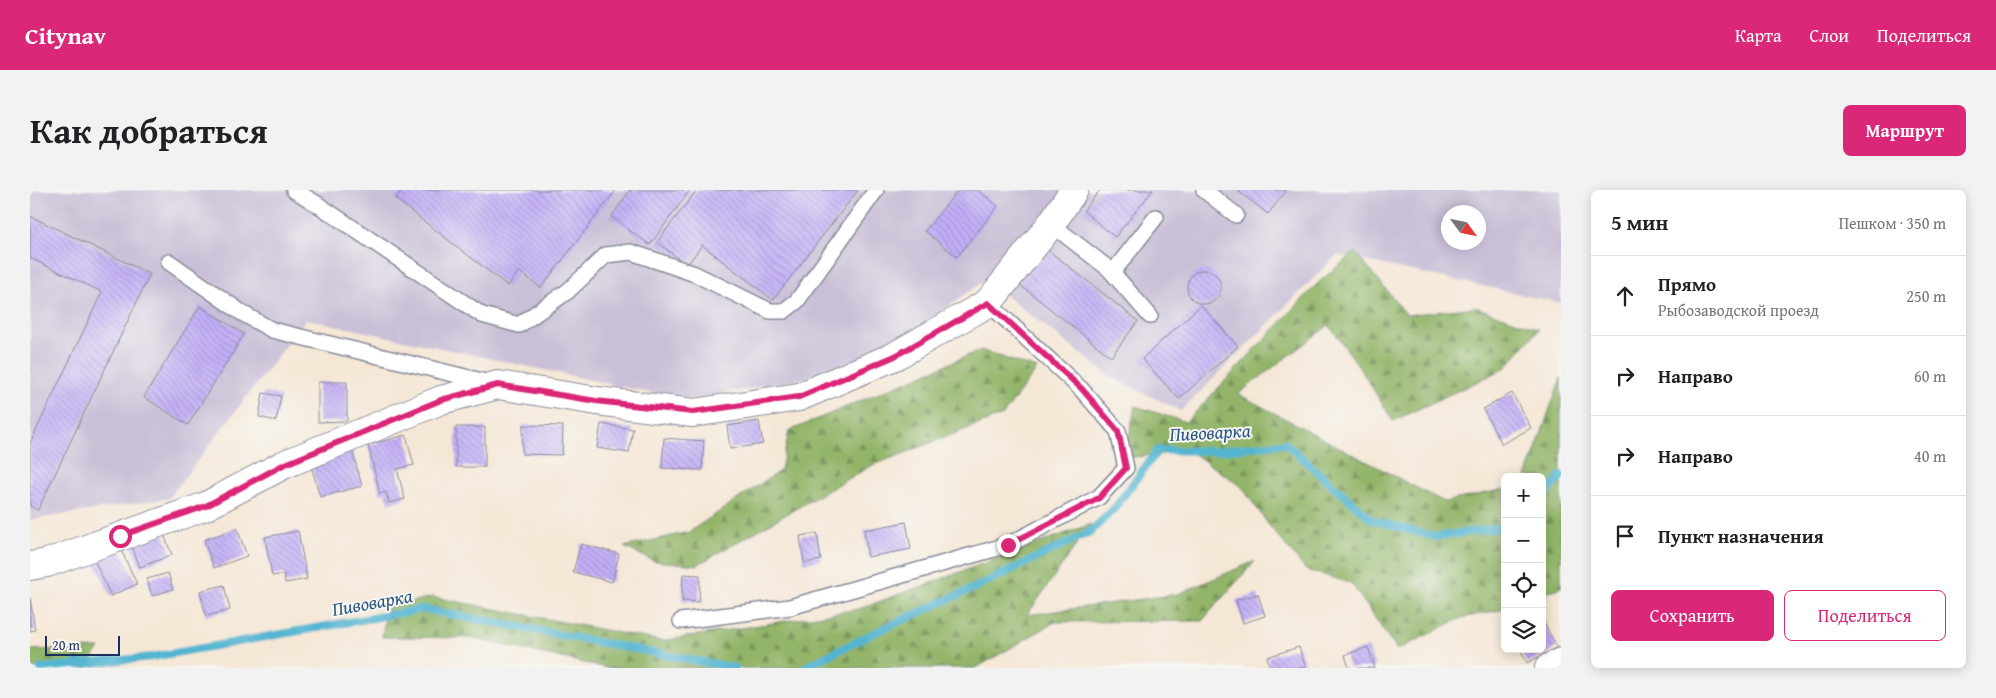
<!DOCTYPE html>
<html lang="ru">
<meta charset="utf-8">
<style>
:root{--surface:#fff;--page:#f2f2f2;--text:#202124;--muted:#757577;--line:#e0e0e0;--accent:#db2777}
body{margin:0;font-family:"Gentium Book Plus",serif;background:var(--page);color:var(--text)}
.controls{position:absolute;right:15px;bottom:15px;display:grid;overflow:hidden;border-radius:8px;box-shadow:0 2px 12px #0003}
.controls button{width:45px;height:45px;display:grid;place-items:center;padding:0;border:0;border-bottom:1px solid var(--line);background:var(--surface);color:var(--text);font:25px sans-serif}
.compass{position:absolute;left:1411px;top:15px;width:45px;height:45px;border-radius:50%;background:var(--surface);box-shadow:0 2px 12px #0003;rotate:123deg}
.scale{position:absolute;left:15px;bottom:12px;width:75px;box-sizing:border-box;padding-left:5px;border:2px solid #1b2f5e;border-top:0;font-size:14px;line-height:18px;white-space:nowrap;color:#1b2f5e;-webkit-text-stroke:4px #f6f6f2;paint-order:stroke}
.stop{position:absolute;width:15px;height:15px;margin:-11px;border:4px solid #db2777;border-radius:50%;background:#fff}
.stop.end{background:#db2777;border-color:#fff;box-shadow:0 1px 5px #0008}
.list{margin:0;padding:0;list-style:none}
h2{display:flex;justify-content:space-between;align-items:center;height:65px;margin:0;padding:0 20px;font-size:21px}
h2 small{font-size:16px;font-weight:400;color:var(--muted)}
.list li{display:grid;grid-template-columns:32px 1fr auto;gap:15px;align-items:center;box-sizing:border-box;height:80px;padding:0 20px;border-top:1px solid var(--line)}
.list b{display:block;font-size:19px;white-space:nowrap}
.list p{margin:0;font-size:16px;white-space:nowrap;color:var(--muted)}
.list em{font-size:16px;font-style:normal;color:var(--muted)}
.actions{display:flex;gap:10px;padding:15px 20px}
.actions a{flex:1;padding:11px 0;border:1px solid var(--accent);border-radius:8px;text-align:center;font-size:18px;color:var(--accent)}
.actions .main{background:var(--accent);color:#fff}
.icon{flex:none;width:28px;height:28px;fill:none;stroke:currentColor;stroke-width:2;stroke-linecap:round;stroke-linejoin:round}
.map{position:relative;flex:none;width:1531px;height:478px;overflow:hidden;border-radius:8px}
header{display:flex;align-items:center;gap:30px;box-sizing:border-box;height:70px;padding:0 25px;background:var(--accent);color:#fff}
header strong{font-size:24px}
nav{display:flex;gap:28px;margin-inline-start:auto;font-size:18px}
.intro{display:flex;align-items:center;justify-content:space-between;box-sizing:border-box;height:120px;padding:0 30px}
h1{margin:0;font-size:35px}
.button{padding:12px 22px;border-radius:8px;background:var(--accent);color:#fff;font-size:18px;font-weight:700}
main{display:flex;gap:30px;padding:0 30px}
aside{flex:1;background:var(--surface);border-radius:8px;box-shadow:0 2px 12px #0003}
.map>svg:first-child{display:block}
.industrial{fill:#c9bfd7;fill-rule:evenodd}
.forest{fill:url(#forest-firs);stroke:#577264}
.lines{fill:none;stroke-linecap:round;stroke-linejoin:round}
.stream{stroke:#52b5d1;stroke-width:8}
.building{fill:url(#building-back-hatch)}
.lane-casing{stroke:#888b9a;stroke-width:18}
.street-casing{stroke:#888b9a;stroke-width:30}
.lane{stroke:#fff;stroke-width:15}
.street{stroke:#fff;stroke-width:28}
.route{stroke:#db2777;stroke-width:6}
.labels{text-anchor:middle;dominant-baseline:central;stroke-width:4;stroke-linejoin:round;paint-order:stroke}
.water-label{font-size:19px;font-style:italic;fill:#2c5780;stroke:#f6f6f2}
</style>
<header>
<strong>Citynav</strong>
<nav><a>Карта</a><a>Слои</a><a>Поделиться</a></nav>
</header>
<div class="intro"><h1>Как добраться</h1><a class="button">Маршрут</a></div>
<main>
<div class="map">
<svg width="1531" height="478" viewBox="0 0 1531 478">
<defs>
<pattern id="forest-firs" width="22" height="20" patternUnits="userSpaceOnUse" patternTransform="scale(1.25)"><rect width="22" height="20" fill="#93b569"/><path d="M5 1l3.5 6h-7zM16 11l3.5 6h-7z" fill="#77945a"/></pattern>
<pattern id="building-back-hatch" width="6" height="6" patternUnits="userSpaceOnUse" patternTransform="scale(1.25)"><rect width="6" height="6" fill="#c3aff8"/><path d="M-1 5l2 2M0 0l6 6M5-1l2 2" fill="none" stroke="#9e8fcc"/></pattern>
</defs>
<rect width="100%" height="100%" fill="#f6f6f2"/>
<filter id="ink" filterUnits="userSpaceOnUse"><feTurbulence type="fractalNoise" baseFrequency=".02" numOctaves="2"/><feDisplacementMap in="SourceGraphic" scale="10" xChannelSelector="R" yChannelSelector="G"/><feConvolveMatrix kernelMatrix="1 2 1 2 8 2 1 2 1" color-interpolation-filters="sRGB"/></filter>
<filter id="wash" filterUnits="userSpaceOnUse"><feTurbulence type="fractalNoise" baseFrequency=".0096" numOctaves="4" result="noise"/><feDisplacementMap in="SourceGraphic" scale="20" xChannelSelector="R" yChannelSelector="G"/><feGaussianBlur stdDeviation="1.12" result="paint"/><feColorMatrix in="noise" values="0 0 0 0 0 0 0 0 0 0 0 0 0 0 0 0 0 1.4 0 .05"/><feComposite in="paint" operator="in"/></filter>
<g filter="url(#wash)">
<rect width="100%" height="100%" fill="#f5e7d5"/>
<path class="industrial" d="M0,0H1531V113L1307,65L1151,221L1081,187L955,90L861,157L773,189L654,210L276,129L139,308L0,330ZM1418,22H1448V52H1418Z"/>
<path class="forest" d="M1325,62L1377,125L1445,117L1509,139L1474,179L1363,231L1328,175L1299,135L1208,204L1414,312L1475,299V419L1431,428L1367,460L1321,393L1276,380L1238,334L1211,296L1160,261L1095,268L1105,216L1156,232L1290,91Z
M951,160L1007,179L973,225L841,276L667,375L624,371L594,357L659,342L751,280L759,241Z
M1531,187V397L1512,404V287H1496Z
M1061,334L997,425L1148,404L1225,371L1172,431L1025,432L946,478H578L441,448L352,447L357,417L403,407L631,451L829,419Z
M70,458L56,478H0V460Z"/>
<g class="lines">
<path class="stream" d="M1512,309L1531,286
M11,478L122,467L393,419L705,478
M773,478L848,441L946,397L1060,342L1083,320L1128,260L1185,261L1255,253L1342,330L1405,347L1475,337"/>
</g>
<g id="blocks">
<path class="building" d="M372,0H586L511,98L489,81L478,96L365,9Z
M600,0H660L620,55L581,27Z
M667,0H708L710,1L711,0H828L743,110L672,55L657,75L627,52Z
M928,0H948L968,16L927,67L895,41Z
M1070,0H1123L1085,47L1053,21Z
M1207,0H1257L1238,24Z
M0,26L120,84L8,320L0,316V253L72,102L0,68Z
M1018,60L1108,131L1081,167L990,95Z
M1157 97a17 17 0 1 1 34 0a17 17 0 1 1-34 0Z
M1171,115L1208,156L1149,209L1112,169Z
M170,116L214,144L158,235L114,207Z
M288,192H317V231L288,232Z
M233,203L251,206L246,231L229,227Z
M1482,203L1501,238L1472,254L1453,219Z
M729,231L733,254L700,259L697,236Z
M571,234L603,239L599,263L567,258Z
M493,235L533,236L532,265L492,264Z
M426,237H455V277H426Z
M376,245L384,275L367,279L375,309L359,313L356,302L350,304L338,255Z
M634,248L674,251L672,280L632,278Z
M321,256L332,296L290,307L279,268Z
M876,332L881,359L838,367L834,340Z
M207,338L217,366L184,378L174,350Z
M268,341L277,389L255,393L254,384L242,386L235,347Z
M133,342L142,365L110,377L101,354Z
M787,343L791,370L774,373L770,346Z
M551,354L589,364L582,392L543,382Z
M90,358L107,394L81,406L64,370Z
M138,383L143,399L122,406L117,389Z
M653,384L670,385L669,412L652,411Z
M194,395L200,420L176,426L170,401Z
M1228,404L1235,426L1213,433L1206,410Z
M0,408L5,440L0,441Z
M1512,429L1527,457L1497,473L1490,459H1512Z
M1269,457L1276,478H1240L1237,467Z
M1338,457L1345,478H1319L1315,465Z"/>
</g>
</g>
<g filter="url(#ink)">
<use href="#blocks" fill-opacity="0" stroke="#888b9a" stroke-width="1"/>
<g class="lines">
<defs>
<path id="lane" d="M264,0L287,14L452,125L489,135L538,101L576,65L601,62L665,84L740,121H754L767,111L846,0
M1174,0L1206,25
M1021,34L1083,82L1126,27
M139,72L212,123L242,140L460,193
M1080,80L1120,126
M651,431L760,417L978,355L1069,307L1096,278L1088,241L1051,199L958,113"/>
<path id="street" d="M0,376L17,373L176,316L253,275L411,210L468,195L567,211L663,223L769,207L865,166L958,113L1021,34L1044,0
M1519,478L1531,472"/>
</defs>
<use href="#lane" class="lane-casing"/>
<use href="#street" class="street-casing"/>
<use href="#lane" class="lane"/>
<use href="#street" class="street"/>
</g>
</g>
<g class="lines" filter="url(#ink)">
<path class="route" d="M90,346L176,316L253,275L411,210L468,195L566,211L663,222L769,207L865,166L958,113L1052,199L1088,241L1096,278L1069,308L978,355"/>
</g>
<g class="labels">
<g class="water-label">
<text transform="translate(1180 242) rotate(-3)">Пивоварка</text>
<text transform="translate(342 412) rotate(-10)">Пивоварка</text>
</g>
</g>
</svg>
<div class="controls">
<button>+</button>
<button>−</button>
<button><svg class="icon" aria-label="locate" viewBox="0 0 24 24"><circle cx="12" cy="12" r="6"/><path d="M12 2v4M12 18v4M2 12h4M18 12h4"/></svg></button>
<button><svg class="icon" aria-label="layers" viewBox="0 0 24 24"><path d="M12 4l9 5-9 5-9-5zM3 14l9 5 9-5"/></svg></button>
</div>
<svg class="compass" viewBox="-18 -18 36 36"><path d="M0-13l5 13h-10z" fill="#e53935"/><path d="M0 13l5-13h-10z" fill="#757577"/></svg>
<div class="scale">20 m</div>
<div class="stop" style="left:90px;top:346px"></div>
<div class="stop end" style="left:978px;top:355px"></div>
</div>
<aside>
<h2>5 мин<small>Пешком · 350 m</small></h2>
<ul class="list">
<li><svg class="icon" aria-label="ahead" viewBox="0 0 24 24"><path d="M12 20V5M6 11l6-6 6 6"/></svg><div><b>Прямо</b><p>Рыбозаводской проезд</p></div><em>250 m</em></li>
<li><svg class="icon" aria-label="right" viewBox="0 0 24 24"><path d="M7 20v-9h11M14 6l5 5-5 5"/></svg><div><b>Направо</b></div><em>60 m</em></li>
<li><svg class="icon" aria-label="right" viewBox="0 0 24 24"><path d="M7 20v-9h11M14 6l5 5-5 5"/></svg><div><b>Направо</b></div><em>40 m</em></li>
<li><svg class="icon" aria-label="arrive" viewBox="0 0 24 24"><path d="M6 21V4h12l-3 4 3 4H6"/></svg><div><b>Пункт назначения</b></div></li>
</ul>
<div class="actions"><a class="main">Сохранить</a><a>Поделиться</a></div>
</aside>
</main>
